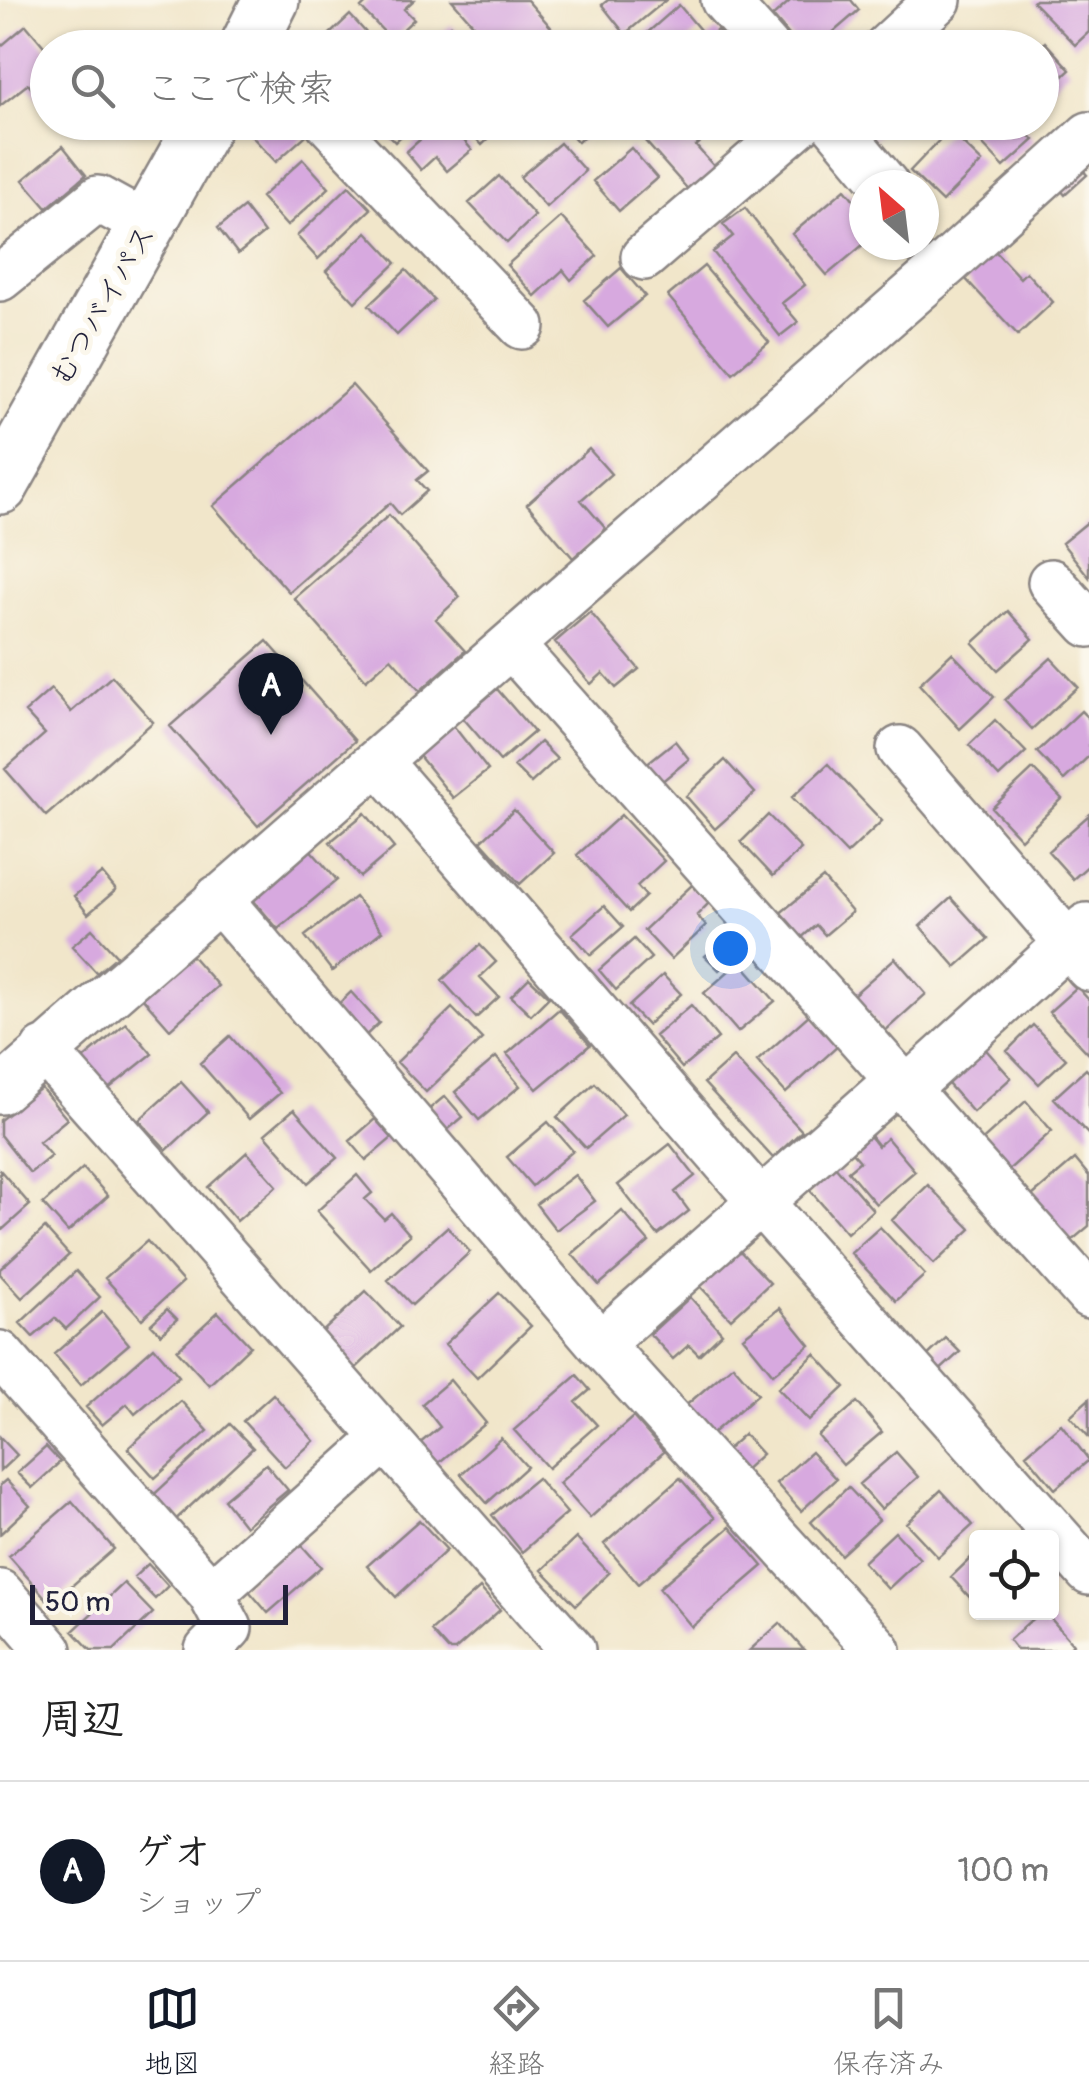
<!DOCTYPE html>
<html lang="ja">
<meta charset="utf-8">
<style>
:root{--surface:#fff;--page:#f6f6f6;--text:#222;--muted:#767676;--line:#e0e0e0;--accent:#111827}
body{margin:0;font-family:Pangolin,"Klee One",sans-serif;background:var(--page);color:var(--text)}
.controls{position:absolute;right:30px;bottom:30px;display:grid;overflow:hidden;border-radius:10px;box-shadow:0 2px 8px #0004}
.controls button{width:90px;height:90px;display:grid;place-items:center;padding:0;border:0;border-bottom:2px solid var(--line);background:var(--surface);color:var(--text);font:50px sans-serif}
.compass{position:absolute;left:849px;top:170px;width:90px;height:90px;border-radius:50%;background:var(--surface);box-shadow:0 2px 8px #0004;rotate:332deg}
.scale{position:absolute;left:30px;bottom:25px;width:258px;box-sizing:border-box;padding-left:10px;border:5px solid #22223b;border-top:0;font-size:28px;line-height:35px;white-space:nowrap;color:#22223b;-webkit-text-stroke:8px #fbf7ec;paint-order:stroke}
.you{position:absolute;left:730px;top:948px;width:35px;height:35px;margin:-25px;border:8px solid #fff;border-radius:50%;background:#1a73e8;box-shadow:0 0 0 15px #1a73e833}
.badge{display:grid;place-items:center;width:65px;height:65px;border-radius:50%;background:var(--accent);color:#fff;font-size:32px;font-weight:700}
.pin{position:absolute;translate:-50% -82px;filter:drop-shadow(0 2px 5px #0008)}
.pin::after{content:'';position:absolute;top:52px;width:35px;height:30px;background:inherit;clip-path:polygon(0 0,100% 0,50% 100%)}
.list{margin:0;padding:0;list-style:none}
h2{display:flex;justify-content:space-between;align-items:center;height:130px;margin:0;padding:0 40px;font-size:42px}
h2 small{font-size:32px;font-weight:400;color:var(--muted)}
.list li{display:grid;grid-template-columns:65px 1fr auto;gap:30px;align-items:center;box-sizing:border-box;height:180px;padding:0 40px;border-top:2px solid var(--line)}
.list b{display:block;font-size:38px;white-space:nowrap}
.list p{margin:0;font-size:32px;white-space:nowrap;color:var(--muted)}
.list em{font-size:32px;font-style:normal;color:var(--muted)}
.icon{flex:none;width:55px;height:55px;fill:none;stroke:currentColor;stroke-width:2;stroke-linecap:round;stroke-linejoin:round}
.map{position:relative;flex:none;width:1089px;height:1650px;overflow:hidden}
.search{position:absolute;background:var(--surface);box-shadow:0 2px 8px #0004;left:30px;right:30px;top:30px;height:110px;display:flex;align-items:center;gap:25px;box-sizing:border-box;padding:0 35px;border-radius:55px;color:var(--muted);font-size:38px}
.sheet{height:310px;background:var(--surface)}
nav{display:flex;justify-content:space-around;align-items:center;box-sizing:border-box;height:140px;border-top:2px solid var(--line);background:var(--surface);font-size:28px;color:var(--muted)}
nav a{display:grid;justify-items:center;gap:5px}
nav .on{color:var(--accent)}
.map>svg:first-child{display:block}
.building{fill:#d7a9df}
.lines{fill:none;stroke-linecap:round;stroke-linejoin:round}
.minor-casing{stroke:#8a8482;stroke-width:50}
.highway-casing{stroke:#8a8482;stroke-width:60}
.minor{stroke:#fff;stroke-width:45}
.highway{stroke:#fff;stroke-width:55}
.labels{text-anchor:middle;dominant-baseline:central;stroke-width:10;stroke-linejoin:round;paint-order:stroke}
.street-label{font-size:30px;fill:#22223b;stroke:#fbf7ec}
</style>
<div class="map">
<svg width="1089" height="1650" viewBox="0 0 1089 1650">
<rect width="100%" height="100%" fill="#fbf7ec"/>
<filter id="ink" filterUnits="userSpaceOnUse"><feTurbulence type="fractalNoise" baseFrequency=".01" numOctaves="2"/><feDisplacementMap in="SourceGraphic" scale="20" xChannelSelector="R" yChannelSelector="G"/><feConvolveMatrix kernelMatrix="1 2 1 2 8 2 1 2 1" color-interpolation-filters="sRGB"/></filter>
<filter id="wash" filterUnits="userSpaceOnUse"><feTurbulence type="fractalNoise" baseFrequency=".0048" numOctaves="4" result="noise"/><feDisplacementMap in="SourceGraphic" scale="40" xChannelSelector="R" yChannelSelector="G"/><feGaussianBlur stdDeviation="2.25" result="paint"/><feColorMatrix in="noise" values="0 0 0 0 0 0 0 0 0 0 0 0 0 0 0 0 0 1.4 0 .05"/><feComposite in="paint" operator="in"/></filter>
<g filter="url(#wash)">
<rect width="100%" height="100%" fill="#f1e6ca"/>
<g id="blocks">
<path class="building" d="M369,0H414L404,9L414,19L392,40L361,8Z
M452,0H527L569,48H494Z
M608,0H666L625,34L602,5Z
M791,0H851L859,10L815,48H800L773,16Z
M1035,0H1089V32L1075,45L1033,2Z
M679,5L700,30L680,48H630Z
M350,15L380,48H315Z
M26,25L48,51V108L28,84L0,106V47Z
M451,25L471,48H426Z
M717,30L732,48H698Z
M1045,42L1070,70L1042,96V48H1039Z
M259,122H305L312,130L276,162L248,132Z
M376,122H416L395,142Z
M440,122H448L472,150L447,171L435,157L421,170L406,152Z
M461,122H506L482,145Z
M560,122H599L578,142Z
M668,122H723L696,146L719,172L693,195L646,142Z
M730,122H778L751,147Z
M856,122H891L873,140Z
M968,122H1017L1034,140L1004,167L965,126Z
M949,130L982,162L942,202L910,171Z
M560,143L585,171L546,207L520,177Z
M63,146L86,175L47,208L23,180Z
M631,148L657,178L619,211L593,181Z
M303,159L329,188L287,226L261,197Z
M1074,160L1087,175L1065,195L1052,179Z
M499,176L535,216L507,243L469,203Z
M349,186L371,209L318,259L297,236Z
M845,189L864,212V244L827,275L792,234Z
M244,207L264,233L238,254L218,228Z
M745,208L805,285L782,303L798,322L780,336L713,252L733,236L723,224Z
M561,217L597,256L571,280L563,270L535,296L507,265Z
M367,232L396,263L355,302L326,271Z
M994,250L1020,278L1026,272L1053,302L1018,335L964,277Z
M704,266L769,342L733,373L668,296Z
M621,268L645,296L608,327L584,300Z
M406,270L434,300L397,335L369,305Z
M352,385L428,471L417,480L427,491L400,515L390,503L289,592L213,506Z
M589,449L611,474L581,500L606,529L573,558L527,504Z
M389,515L460,597L436,619L465,651L420,691L391,658L366,680L294,598Z
M1089,521V577L1062,543Z
M1008,611L1033,639L998,670L973,643Z
M590,612L639,669L616,688L603,673L591,684L555,642Z
M267,641L355,741L258,826L170,726Z
M952,653L994,697L960,729L919,684Z
M1051,658L1078,687L1032,729L1005,700Z
M112,676L153,722L46,816L5,769L45,734L25,712L51,689L71,712Z
M497,689L534,732L500,761L463,718Z
M1081,711L1089,719V756L1064,780L1037,752Z
M995,720L1026,752L999,777L969,745Z
M452,724L488,770L453,798L416,752Z
M675,741L689,759L660,783L645,765Z
M540,742L557,759L531,783L514,766Z
M725,760L755,793L715,829L686,796Z
M828,764L882,821L847,854L792,797Z
M1033,769L1062,799L1021,839L992,808Z
M514,810L554,853L520,884L481,841Z
M365,813L394,848L360,877L330,842Z
M621,815L664,861L637,886L646,896L629,912L577,855Z
M768,815L801,849L773,876L741,842Z
M1089,815V865L1073,879L1048,851Z
M306,845L337,880L278,929L248,894Z
M102,873L116,890L88,914L74,896Z
M823,878L852,912L825,935L816,925L799,940L778,915Z
M692,885L709,903L697,915L706,926L671,959L644,930Z
M355,897L382,931L332,971L305,936Z
M951,898L988,939L956,967L920,926Z
M604,906L623,927L591,955L572,934Z
M92,929L117,956L97,973L72,946Z
M734,930L747,945L719,970L705,956Z
M634,939L651,958L616,990L599,970Z
M480,945L496,962L480,977L499,997L476,1018L442,980Z
M190,954L218,986L170,1029L142,997Z
M895,958L926,994L884,1032L852,996Z
M740,961L775,1001L738,1032L704,993Z
M663,975L681,994L647,1025L629,1006Z
M529,978L549,997L531,1015L511,996Z
M1077,987L1089,1000V1054L1049,1012Z
M351,992L379,1023L360,1041L332,1010Z
M691,1005L718,1038L682,1068L655,1036Z
M452,1008L482,1039L426,1092L397,1062Z
M559,1009L590,1045L537,1089L507,1054Z
M810,1014L838,1046L786,1093L757,1061Z
M126,1023L152,1054L107,1090L82,1060Z
M1033,1025L1066,1059L1039,1084L1007,1051Z
M230,1036L280,1093L249,1119L200,1063Z
M980,1043L1011,1078L973,1112L942,1077Z
M496,1057L520,1086L479,1120L455,1092Z
M733,1057L802,1131L773,1158L704,1083Z
M1086,1069L1089,1072V1135L1054,1098Z
M181,1082L208,1112L167,1150L139,1120Z
M595,1083L624,1115L586,1148L557,1117Z
M41,1088L67,1119L39,1142L51,1156L30,1173L0,1135V1120Z
M445,1096L463,1117L439,1137L421,1116Z
M1026,1101L1052,1131L1005,1173L978,1144Z
M294,1109L337,1158L308,1183L265,1134Z
M375,1119L392,1138L366,1160L350,1141Z
M548,1122L573,1151L532,1186L507,1157Z
M870,1136L878,1146L887,1138L915,1171L876,1204L848,1171L860,1161L852,1152Z
M670,1144L695,1176L675,1192L689,1211L658,1235L618,1185Z
M247,1152L277,1186L237,1221L208,1187Z
M1075,1159L1089,1176V1226L1070,1242L1032,1196Z
M834,1165L873,1210L847,1233L808,1188Z
M83,1168L108,1196L68,1232L43,1204Z
M0,1170L30,1205L0,1232Z
M357,1175L372,1193L365,1199L384,1219L391,1213L410,1235L371,1270L317,1211Z
M575,1175L595,1201L556,1230L536,1204Z
M928,1185L971,1229L934,1264L892,1220Z
M622,1211L649,1242L599,1285L572,1254Z
M447,1227L470,1252L412,1305L388,1280Z
M880,1227L925,1275L896,1301L851,1253Z
M45,1228L69,1255L22,1298L0,1274V1269Z
M147,1241L183,1282L142,1319L105,1278Z
M738,1249L770,1283L731,1319L699,1285Z
M76,1271L100,1297L66,1329L55,1318L33,1337L20,1323Z
M366,1291L400,1327L354,1370L320,1334Z
M499,1293L531,1326L477,1378L445,1344Z
M690,1297L722,1333L699,1355L689,1345L673,1359L650,1334Z
M780,1308L810,1345L773,1374L743,1337Z
M167,1309L177,1319L161,1334L151,1324Z
M102,1312L129,1344L81,1385L54,1354Z
M218,1312L250,1346L209,1385L177,1350Z
M946,1338L960,1352L936,1374L923,1360Z
M154,1347L179,1376L135,1414L127,1404L102,1425L86,1407Z
M815,1354L845,1387L809,1421L778,1388Z
M733,1365L758,1394L708,1437L683,1408Z
M577,1375L590,1390L576,1402L597,1425L548,1468L514,1430Z
M450,1380L486,1423L436,1465L419,1444L440,1427L422,1404Z
M273,1394L314,1441L285,1467L243,1421Z
M1089,1399V1437L1070,1416Z
M181,1401L208,1431L155,1478L128,1448Z
M857,1402L882,1432L843,1465L818,1436Z
M633,1417L664,1452L590,1518L559,1483Z
M230,1424L253,1448L170,1525L147,1501Z
M1061,1424L1089,1460L1055,1489L1026,1454Z
M744,1434L762,1454L740,1474L722,1454Z
M0,1437L17,1455L0,1471Z
M501,1438L527,1467L487,1503L461,1474Z
M46,1447L60,1462L32,1488L17,1473Z
M811,1452L836,1479L801,1511L776,1483Z
M896,1452L918,1477L881,1509L859,1484Z
M266,1464L288,1490L245,1526L224,1499Z
M537,1478L567,1513L522,1552L492,1515Z
M680,1478L715,1518L638,1584L604,1544Z
M6,1480L30,1506L0,1534V1485Z
M848,1487L879,1520L841,1555L811,1522Z
M941,1490L973,1525L938,1557L906,1523Z
M72,1501L114,1549L51,1604L9,1556Z
M419,1520L447,1550L396,1597L367,1566Z
M730,1527L763,1566L692,1627L659,1588Z
M895,1532L920,1559L888,1589L863,1562Z
M576,1538L609,1573L576,1605L542,1570Z
M297,1540L321,1567L268,1613L244,1585Z
M976,1553V1601L975,1603L951,1577Z
M148,1564L168,1586L155,1599L134,1577Z
M1052,1566L1063,1577L1052,1588Z
M124,1583L153,1613L114,1650H91L73,1631Z
M480,1588L500,1610L455,1650H448L431,1631Z
M1040,1612H1045L1073,1644L1067,1650H1017L1009,1640Z
M780,1623L804,1650H750Z"/>
</g>
</g>
<g filter="url(#ink)">
<use href="#blocks" fill-opacity="0" stroke="#8a8482" stroke-width="2.5"/>
<g class="lines">
<defs>
<path id="minor" d="M724,0L767,48
M886,48L938,0
M328,122L522,326
M833,122L886,185
M644,257L801,122
M0,278L98,199L147,226
M1051,582L1089,624
M511,645L1089,1295
M900,749L1089,968
M378,761L762,1204L1089,1572
M218,898L600,1344L878,1650
M44,1050L572,1650
M907,1089L1087,926
M0,1091L950,261L1089,135
M600,1344L899,1079
M0,1354L211,1594L229,1628L208,1650
M0,1593L49,1650
M211,1594L383,1440"/>
<path id="highway" d="M247,48L271,0
M0,486L205,122"/>
</defs>
<use href="#minor" class="minor-casing"/>
<use href="#highway" class="highway-casing"/>
<use href="#minor" class="minor"/>
<use href="#highway" class="highway"/>
</g>
</g>
<g class="labels">
<g class="street-label">
<text transform="translate(103 305) rotate(-60)">むつバイパス</text>
</g>
</g>
</svg>
<div class="controls">
<button><svg class="icon" aria-label="locate" viewBox="0 0 24 24"><circle cx="12" cy="12" r="6"/><path d="M12 2v4M12 18v4M2 12h4M18 12h4"/></svg></button>
</div>
<svg class="compass" viewBox="-18 -18 36 36"><path d="M0-13l5 13h-10z" fill="#e53935"/><path d="M0 13l5-13h-10z" fill="#767676"/></svg>
<div class="scale">50 m</div>
<div class="you"></div>
<div class="pin badge" style="left:271px;top:735px">A</div>
<div class="search"><svg class="icon" aria-label="search" viewBox="0 0 24 24"><circle cx="10" cy="10" r="6"/><path d="M15 15l6 6"/></svg>ここで検索</div>
</div>
<section class="sheet">
<h2>周辺<small></small></h2>
<ul class="list">
<li><span class="badge">A</span><div><b>ゲオ</b><p>ショップ</p></div><em>100 m</em></li>
</ul>
</section>
<nav>
<a class="on"><svg class="icon" aria-label="map" viewBox="0 0 24 24"><path d="M3 6l6-2 6 2 6-2v14l-6 2-6-2-6 2zM9 4v14M15 6v14"/></svg>地図</a>
<a><svg class="icon" aria-label="directions" viewBox="0 0 24 24"><path d="M12 3l9 9-9 9-9-9zM9 14v-3h6M13 9l2 2-2 2"/></svg>経路</a>
<a><svg class="icon" aria-label="saved" viewBox="0 0 24 24"><path d="M7 4h10v16l-5-4-5 4z"/></svg>保存済み</a>
</nav>
